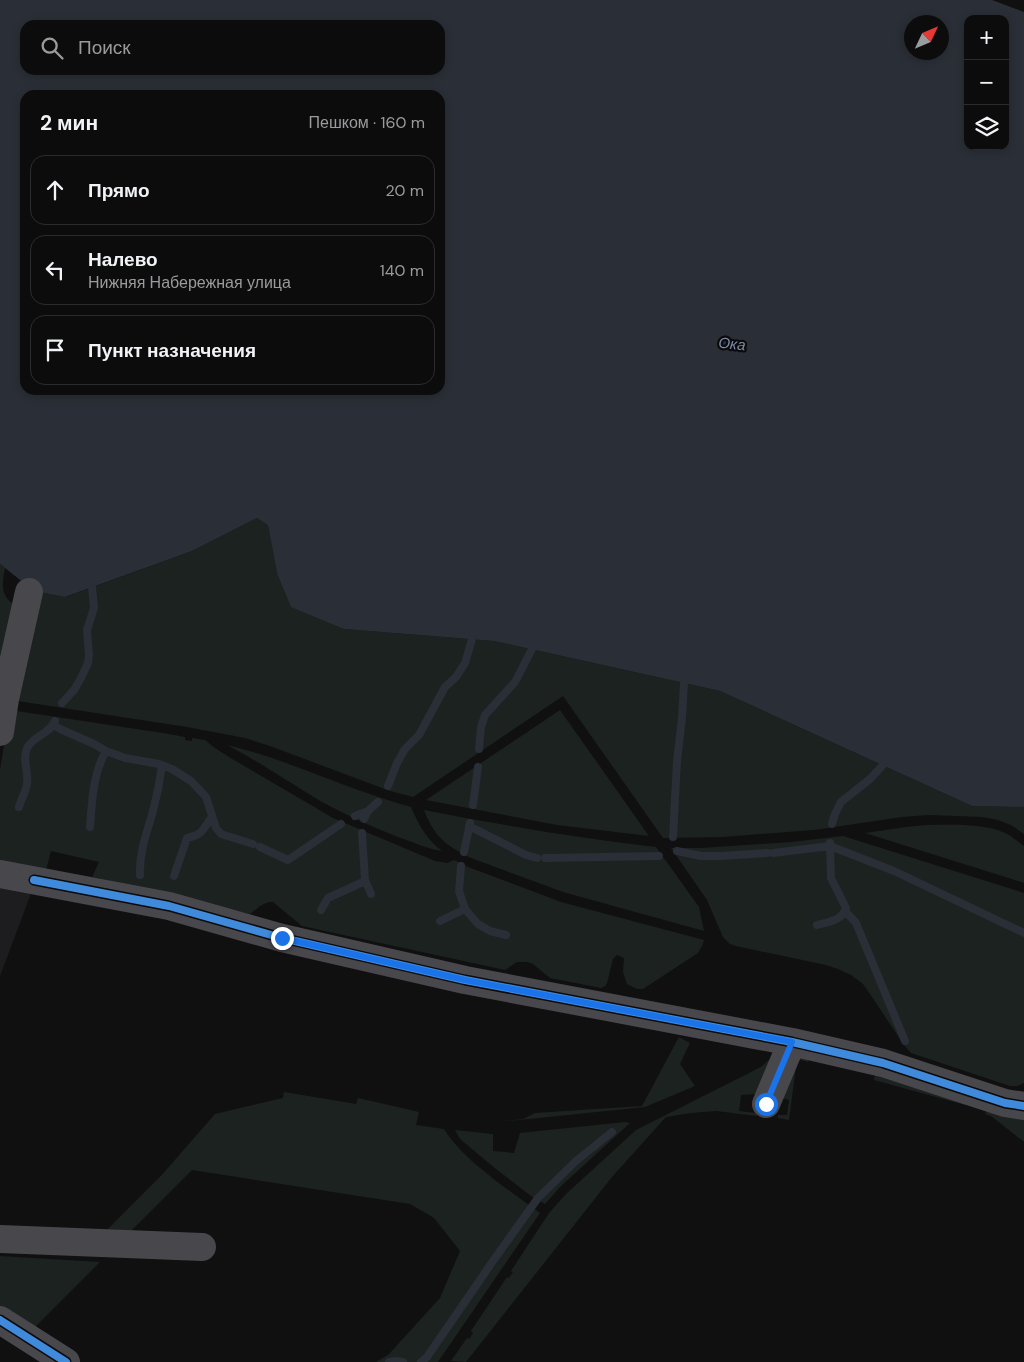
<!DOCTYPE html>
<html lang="ru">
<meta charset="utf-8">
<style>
:root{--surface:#0c0c0d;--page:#1a1a1b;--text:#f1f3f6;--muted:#9a9b9d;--line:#2c2c2e}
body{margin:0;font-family:"DM Sans",sans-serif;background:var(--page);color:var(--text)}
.controls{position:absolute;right:15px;top:15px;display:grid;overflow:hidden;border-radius:10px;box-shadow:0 2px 8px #0003}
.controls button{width:45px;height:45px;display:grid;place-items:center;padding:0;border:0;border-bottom:1px solid var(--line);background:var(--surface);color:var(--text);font:25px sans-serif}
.compass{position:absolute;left:904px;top:15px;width:45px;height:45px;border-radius:50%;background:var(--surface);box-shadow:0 2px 8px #0003;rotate:46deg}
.stop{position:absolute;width:15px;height:15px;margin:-11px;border:4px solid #1a73e8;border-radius:50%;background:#fff}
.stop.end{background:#1a73e8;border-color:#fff;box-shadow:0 1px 5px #0008}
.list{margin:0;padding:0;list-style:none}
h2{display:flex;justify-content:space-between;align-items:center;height:65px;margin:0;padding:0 20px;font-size:21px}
h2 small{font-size:16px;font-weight:400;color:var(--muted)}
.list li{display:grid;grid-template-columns:32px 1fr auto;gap:15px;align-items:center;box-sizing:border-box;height:70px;margin:0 10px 10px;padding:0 10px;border:1px solid var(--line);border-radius:15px}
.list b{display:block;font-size:19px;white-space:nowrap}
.list p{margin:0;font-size:16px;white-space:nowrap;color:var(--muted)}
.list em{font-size:16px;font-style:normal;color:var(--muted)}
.icon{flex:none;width:28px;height:28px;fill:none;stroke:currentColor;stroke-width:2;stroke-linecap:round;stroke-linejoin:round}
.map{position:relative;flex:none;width:1024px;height:1362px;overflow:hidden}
.search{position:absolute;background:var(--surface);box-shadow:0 2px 8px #0003;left:20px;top:20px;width:425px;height:55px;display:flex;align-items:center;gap:12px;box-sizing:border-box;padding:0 18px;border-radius:15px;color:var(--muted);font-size:19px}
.panel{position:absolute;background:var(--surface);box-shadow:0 2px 8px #0003;left:20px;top:90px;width:425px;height:305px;border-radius:15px}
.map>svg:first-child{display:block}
.built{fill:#1d1d1f}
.green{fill:#1c221f}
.water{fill:#2a2e36;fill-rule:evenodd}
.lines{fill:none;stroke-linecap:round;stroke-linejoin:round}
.stream{stroke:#2a2e36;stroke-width:8}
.minor{stroke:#48484c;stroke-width:28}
.cycleway-casing{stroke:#0b0b0c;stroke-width:11}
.cycleway{stroke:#408adc;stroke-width:8}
.route{stroke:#1a73e8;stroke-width:6}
.labels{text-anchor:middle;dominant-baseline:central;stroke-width:4.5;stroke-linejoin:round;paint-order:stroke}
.water-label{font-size:15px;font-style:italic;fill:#7c89a8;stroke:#0b0b0c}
</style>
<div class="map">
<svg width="1024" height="1362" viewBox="0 0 1024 1362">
<rect width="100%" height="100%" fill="#101011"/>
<path class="built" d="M0,861L37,867L30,896L0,976Z"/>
<path class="green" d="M257,518L268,524L277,573L344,629L494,641L720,691L972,806L1024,807V834L1011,825L998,820L982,817L929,815L902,817L814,830L723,837L663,838L563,696L413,797L390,791L270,746L245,738L187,727L11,700L34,591L66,597L192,551Z
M0,564L5,568C2,585 0,596 15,605L0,692Z
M10,710L163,733L185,737V740L192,741V738L205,740L215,748L229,757L333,818L435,861L447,863L454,860L468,867L561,902L704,940L702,946L698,953L643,989H637L627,984L623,972L624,958L617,955L613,959L607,983L605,986L601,988L550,978L533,964L527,962H517L505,970L302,926L273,902C264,901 257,909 250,914L97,878L93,877V875L99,862L51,851L46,870L0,861V770Z
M560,710L649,836L557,825L426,800Z
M227,745C290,760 348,790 411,807C419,825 426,839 442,851C427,849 413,842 398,837C373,827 346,815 322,802C290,783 260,762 227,745Z
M424,810C501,825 578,838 656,847L699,907L704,931L563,892L471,858C446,846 434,836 424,810Z
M928,825C953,825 982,823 1005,833C1012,836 1018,842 1024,846V883L865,833L906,827Z
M843,836L1024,893V1083L1017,1086H1010L911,1053L904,1045L870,994L863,984L851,975L838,969L826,965L736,946L730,944L723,937L707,900L671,848H701L791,842Z
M679,1037L690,1043L680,1064L695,1086L645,1107L519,1120L502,1121L523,1119L535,1113L642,1106Z
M810,1055L808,1062L797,1059L789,1120L778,1118V1115H787L789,1100L779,1097L794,1056Z
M771,1058L757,1094L741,1095L739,1111L757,1113V1116L716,1111L691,1113L666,1117L612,1177L466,1362L451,1361L467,1338L469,1339L473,1333L471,1331L507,1277L509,1278L513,1272L511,1271L549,1213L566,1194L636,1130L761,1067Z
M876,1069L967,1097L965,1105L874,1080Z
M284,1092L356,1104L358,1098L419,1112L416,1125L444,1129C464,1161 509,1190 540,1213L438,1362H376L389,1354L440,1298L460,1251L434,1218L410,1204L192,1170L131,1231L108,1229L160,1177L215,1114L283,1098Z
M989,1105L1024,1117V1142L991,1116L985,1114Z
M625,1122L630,1123L560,1187L545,1204L540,1201L539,1202L496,1169L460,1139L455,1130L493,1134V1151L514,1153L520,1133Z
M0,1256L100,1262L34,1328L0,1308Z"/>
<path class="water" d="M0,0H992L1024,12V807L972,806L720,691L494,641L344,629L291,607L277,573L268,525L257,518L192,551L65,597L34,591L0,564ZM968,19H1005V146H968ZM912,22H942V52H912ZM25,25H440V70H25ZM25,95H440V390H25Z"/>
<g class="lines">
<path class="stream" d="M62,703L74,690L81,678L88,663L89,655L87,630L94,608L92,587
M54,725L60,729L94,744L106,751L125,758L159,764L172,769L191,781L206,797L216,828L221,834L253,844
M479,749L481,727L485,715L515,682L532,649
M388,786L397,763L405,749L419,735L445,687L456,677L465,663L472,639
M473,805L478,767
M19,807C21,799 26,792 27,784C29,773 22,760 27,748C33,736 50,734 55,721
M355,816L368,811
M364,819L368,811L378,802
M832,824L835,814L841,802L870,779L883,765
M469,826L526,855L537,858
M90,827C92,801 93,773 106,751
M673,837L677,761L682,718L684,683
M260,847L288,860L341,824
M677,851L701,856H721L767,853
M464,852L470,823
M773,853L830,846L894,871L1024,933
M545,858L659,856
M461,866L459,891L465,909L478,924L490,931L506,935
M140,875C139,852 147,832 153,811C157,796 160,781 162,765
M174,876L187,838C204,834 202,830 212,817
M365,880L371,894
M321,910L328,898L363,882L365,880L362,833
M845,911L856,923L905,1041
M440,921L465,909
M817,925C828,922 842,921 846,908L831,878L830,843
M389,1362L396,1361L403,1362
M421,1362L427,1357L493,1261L538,1198L576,1161L612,1132"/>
<path class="minor" d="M0,732L5,699L29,592
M0,874L169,906L282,938L465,980L792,1042L883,1063L1005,1103L1024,1106
M766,1104L792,1042
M0,1239L202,1247
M0,1320L66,1362"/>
<defs>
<path id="cycleway" d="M34,880L169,906L282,938L465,980L792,1042L883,1063L1005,1103L1024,1106
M0,1320L66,1362"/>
</defs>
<use href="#cycleway" class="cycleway-casing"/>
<use href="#cycleway" class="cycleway"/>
</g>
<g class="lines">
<path class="route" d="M282,938L465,980L792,1042L766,1104"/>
</g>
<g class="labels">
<g class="water-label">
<text transform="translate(732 344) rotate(6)">Ока</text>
</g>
</g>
</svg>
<div class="controls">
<button>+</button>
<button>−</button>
<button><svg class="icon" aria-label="layers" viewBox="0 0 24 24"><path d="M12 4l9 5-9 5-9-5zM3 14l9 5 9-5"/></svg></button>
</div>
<svg class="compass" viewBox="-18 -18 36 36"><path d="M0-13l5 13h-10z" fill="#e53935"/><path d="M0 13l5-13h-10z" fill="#9a9b9d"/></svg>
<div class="stop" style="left:766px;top:1104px"></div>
<div class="stop end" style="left:282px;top:938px"></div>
<div class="search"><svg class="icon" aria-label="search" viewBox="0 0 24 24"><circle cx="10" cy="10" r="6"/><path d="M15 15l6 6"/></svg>Поиск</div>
<section class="panel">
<h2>2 мин<small>Пешком · 160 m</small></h2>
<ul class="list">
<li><svg class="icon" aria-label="ahead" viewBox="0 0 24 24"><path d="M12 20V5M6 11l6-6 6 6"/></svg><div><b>Прямо</b></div><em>20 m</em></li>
<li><svg class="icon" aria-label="left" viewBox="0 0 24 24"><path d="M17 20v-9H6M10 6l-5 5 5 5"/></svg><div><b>Налево</b><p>Нижняя Набережная улица</p></div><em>140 m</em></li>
<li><svg class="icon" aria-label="arrive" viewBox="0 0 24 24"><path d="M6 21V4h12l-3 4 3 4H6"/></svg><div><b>Пункт назначения</b></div></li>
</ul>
</section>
</div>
